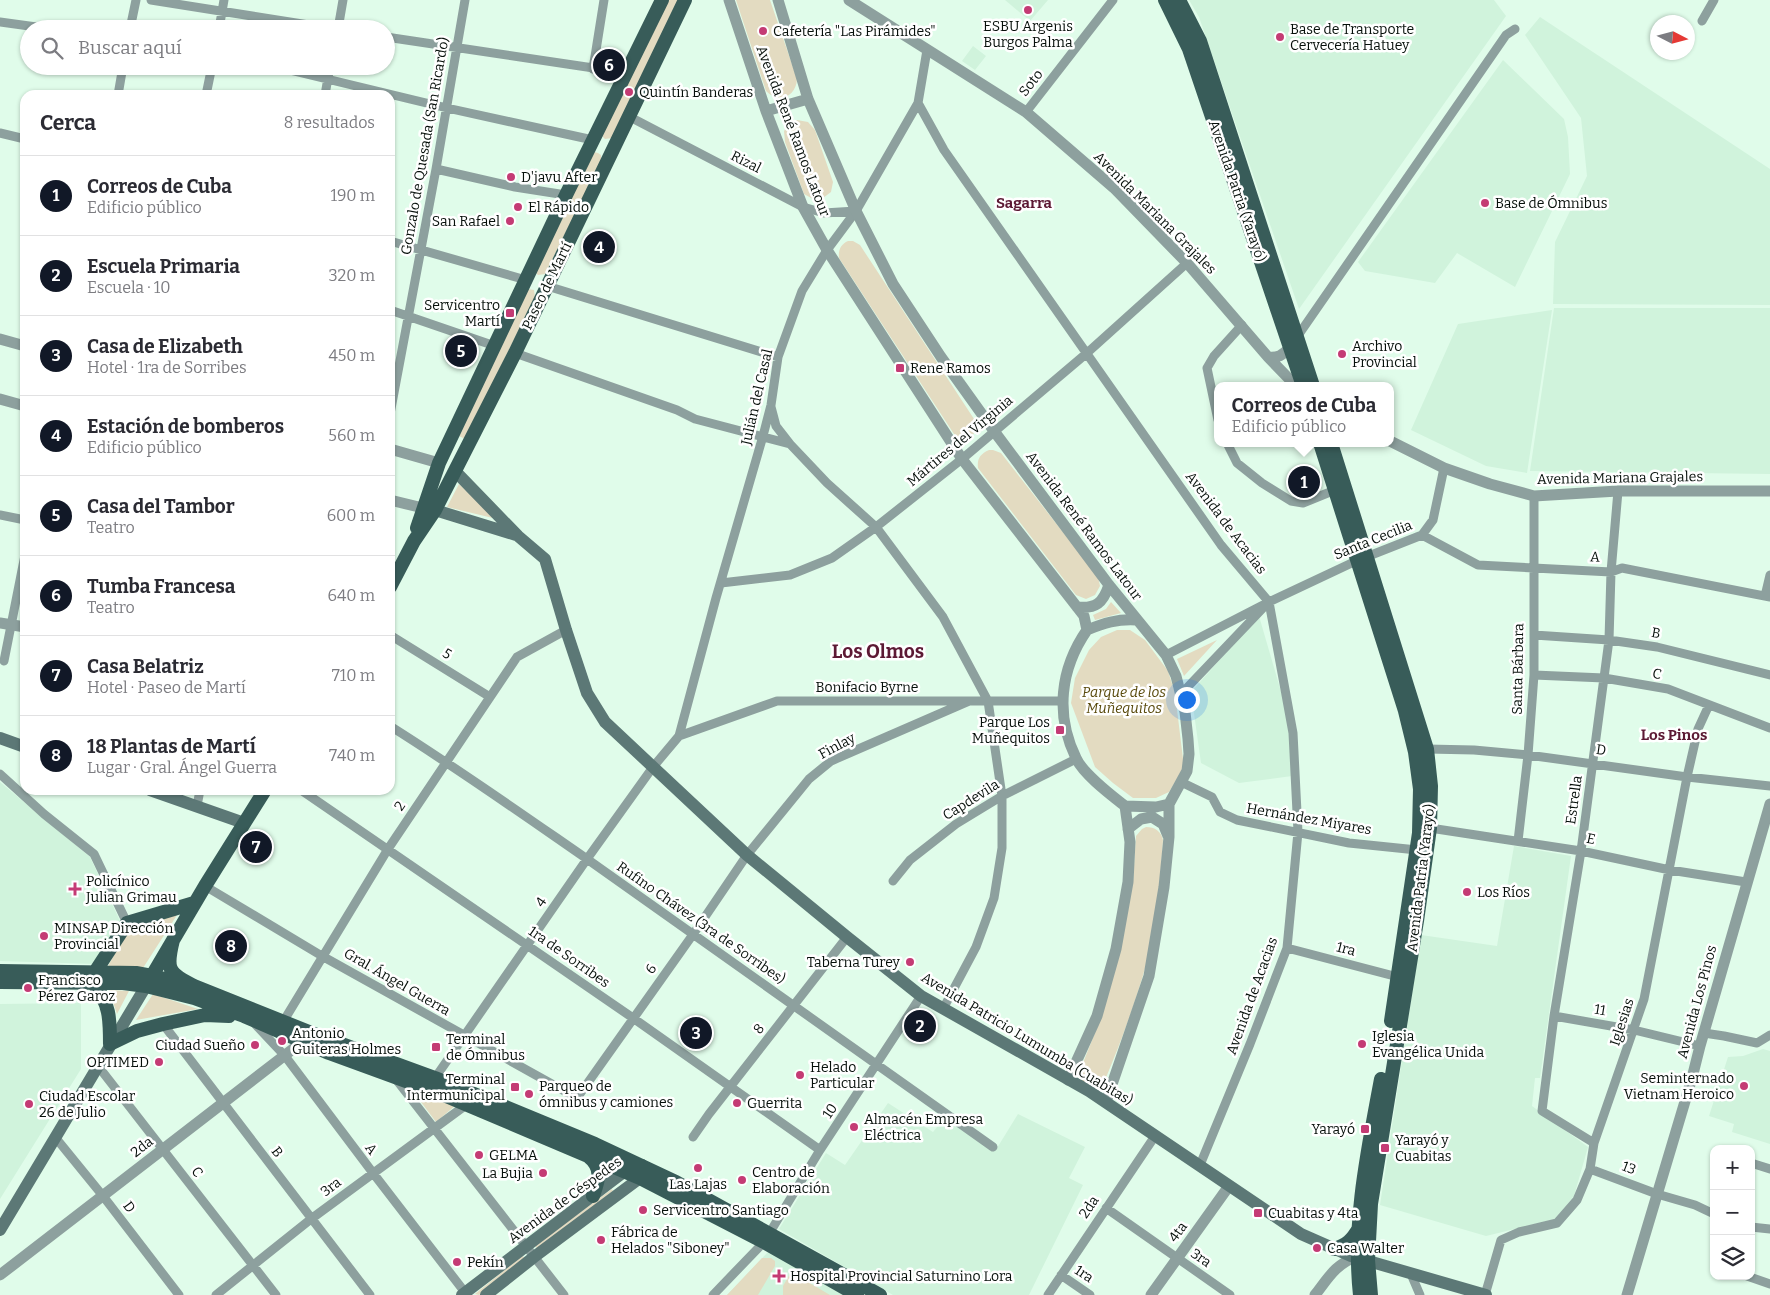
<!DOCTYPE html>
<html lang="es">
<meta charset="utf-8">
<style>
:root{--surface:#fff;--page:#f7f7f7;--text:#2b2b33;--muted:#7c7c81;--line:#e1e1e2;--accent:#111827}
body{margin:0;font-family:Bitter,serif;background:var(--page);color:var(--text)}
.controls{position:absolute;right:15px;bottom:15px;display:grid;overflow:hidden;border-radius:10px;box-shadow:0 1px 4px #0004}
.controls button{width:45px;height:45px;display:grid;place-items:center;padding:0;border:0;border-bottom:1px solid var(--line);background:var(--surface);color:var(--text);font:25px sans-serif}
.compass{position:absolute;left:1650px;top:15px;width:45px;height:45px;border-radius:50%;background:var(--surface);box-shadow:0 1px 4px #0004;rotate:96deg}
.you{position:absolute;left:1186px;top:699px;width:18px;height:18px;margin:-12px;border:4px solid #fff;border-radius:50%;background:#1a73e8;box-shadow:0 0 0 8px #1a73e833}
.badge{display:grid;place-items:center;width:32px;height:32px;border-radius:50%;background:var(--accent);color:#fff;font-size:16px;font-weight:700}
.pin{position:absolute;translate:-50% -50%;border:2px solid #fff;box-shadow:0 1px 5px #0006}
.popup{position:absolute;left:1214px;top:382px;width:180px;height:65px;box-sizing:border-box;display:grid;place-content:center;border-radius:10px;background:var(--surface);filter:drop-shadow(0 1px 4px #0005);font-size:16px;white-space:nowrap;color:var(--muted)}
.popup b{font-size:19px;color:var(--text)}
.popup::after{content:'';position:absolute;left:50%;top:100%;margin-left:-10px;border:10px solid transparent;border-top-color:var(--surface)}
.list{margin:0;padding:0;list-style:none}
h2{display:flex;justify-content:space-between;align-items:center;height:65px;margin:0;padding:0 20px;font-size:21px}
h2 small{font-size:16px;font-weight:400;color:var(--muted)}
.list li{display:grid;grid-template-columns:32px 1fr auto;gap:15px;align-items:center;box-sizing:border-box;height:80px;padding:0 20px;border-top:1px solid var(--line)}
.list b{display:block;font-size:19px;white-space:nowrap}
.list p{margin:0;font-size:16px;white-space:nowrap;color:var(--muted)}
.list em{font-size:16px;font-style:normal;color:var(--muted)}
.icon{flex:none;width:28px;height:28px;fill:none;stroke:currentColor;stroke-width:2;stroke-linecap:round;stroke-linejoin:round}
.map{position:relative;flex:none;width:1770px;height:1295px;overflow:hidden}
.search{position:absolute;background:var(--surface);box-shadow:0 1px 4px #0004;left:20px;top:20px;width:375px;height:55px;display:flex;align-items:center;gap:12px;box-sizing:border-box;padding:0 18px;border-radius:28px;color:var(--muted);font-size:19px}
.panel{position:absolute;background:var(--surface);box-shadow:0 1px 4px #0004;left:20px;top:90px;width:375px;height:705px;border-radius:15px}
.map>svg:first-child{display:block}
.built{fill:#d0f3dc}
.green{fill:#e3dbc1}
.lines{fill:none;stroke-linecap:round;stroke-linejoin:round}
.minor{stroke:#8da09e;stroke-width:9}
.tertiary{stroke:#8da09e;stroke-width:11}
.secondary{stroke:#5c7876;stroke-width:12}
.primary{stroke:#385c59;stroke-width:14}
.poi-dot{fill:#c43b74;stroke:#fff;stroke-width:2}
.labels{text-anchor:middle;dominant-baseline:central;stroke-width:5;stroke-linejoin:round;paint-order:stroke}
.poi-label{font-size:14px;fill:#060f0a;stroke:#fff;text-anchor:start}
.street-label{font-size:14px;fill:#060f0a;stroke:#fff}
.park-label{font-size:14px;font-style:italic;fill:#594a0c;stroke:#fff}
.neighbourhood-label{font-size:15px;font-weight:bold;fill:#5c1934;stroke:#fff}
.district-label{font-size:19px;font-weight:bold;fill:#5c1934;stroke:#fff}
</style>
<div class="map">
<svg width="1770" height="1295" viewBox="0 0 1770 1295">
<rect width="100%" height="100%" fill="#e0fcea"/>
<path class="built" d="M1005,0H1048L1030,21Z
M1189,0H1494L1506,16L1299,309L1199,17Z
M1540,17L1770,169V305L1553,304L1555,242L1587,176L1581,118L1525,35Z
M973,46L986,56L975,70L962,61Z
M1503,60L1564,119L1568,137L1570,174L1515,287L1457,253L1435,283L1365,271L1358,262Z
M1554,308H1770V474L1530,471Z
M1552,310L1527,473L1486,466L1411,430L1458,324Z
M1259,616L1284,702L1289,731L1292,776L1239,783L1201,763L1191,692Z
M0,782L90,857L120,921L95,964L0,961Z
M1514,846L1571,856L1540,1078H1535L1532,1106L1588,1147L1574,1196L1555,1219L1486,1236L1380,1205L1421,935L1497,946Z
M81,1003V1069L0,1199V1004Z
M1763,1049L1770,1051V1144L1732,1132L1734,1124L1709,1116L1728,1057L1743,1056Z
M888,1103L933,1132L945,1117L997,1148L1018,1114L1085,1147L1069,1178L1083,1185L1029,1295H893L779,1229L826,1153L845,1165Z
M770,1250L844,1295H727Z"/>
<path class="green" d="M666,0H679L612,138L605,139L602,136Z
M736,0H770L797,79C796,97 779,104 766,91Z
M797,120L808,122L815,130L833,182L831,192L823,198L813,199L804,194L785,142L784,131L791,122Z
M594,152L598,153L601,155V161L545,274L538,275L535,272Z
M848,241H853L860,245L976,422C978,436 966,444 954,434L839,258C838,250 841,244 848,241Z
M528,289L534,290L535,297L465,439L459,436Z
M989,450H993L1001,453L1098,577L1100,586L1095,595L1086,599L1076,595L978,468C977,459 980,454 989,450Z
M459,484L497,519L447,507Z
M1111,602L1121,613L1095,620L1093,615L1106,609Z
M1117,630H1130L1145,640L1168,671L1175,693L1184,767L1169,792L1156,798H1133L1113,783L1095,767L1071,703L1075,678L1089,650L1101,637Z
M1217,640L1184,676L1177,659Z
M1146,827C1155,827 1161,831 1163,840C1160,880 1157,925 1146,965C1135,1004 1121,1042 1105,1080C1096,1091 1081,1087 1079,1073L1102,1015L1133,881L1136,836L1142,829Z
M179,912L143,968H107L131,924Z
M109,990L129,991L117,1014Z
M153,994L198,1009L136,1020Z
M412,1090L456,1105L436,1122Z
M612,1189L613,1191L537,1249L535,1245Z
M522,1256L524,1257V1261L479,1295L475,1294Z
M762,1258H771L775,1261V1266L758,1295H727Z
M791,1272L830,1295H783V1286Z"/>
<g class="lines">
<path class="minor" d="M151,0L334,29
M1702,21L1714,0
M0,22L51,29
M130,29L136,0
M219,29L224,0
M338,29L343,0
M386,37L627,73
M273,66L447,108L593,140
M593,69L604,0
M118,95L123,66
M206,95L212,66
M325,95L330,66
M918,103L944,150L1221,545L1269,602L1293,733L1298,832L1287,948L1250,1044L1200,1165
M1026,112L1113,0
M630,117L803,207L824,213L856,211
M0,133L25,139
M436,169L515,187L566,195
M390,241L526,280
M547,286L778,357
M390,310L495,346
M1297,337L1506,35L1515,29
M515,353L677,410L695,419L790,444L827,483L876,527L943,617L988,701L1002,796V848L994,898L976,947L943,1009
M771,407L776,426L790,444
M390,414L436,169L465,0
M1218,420L1207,368L1214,356L1242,325
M1227,443L1237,463L1262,483L1291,501L1303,503L1335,490
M0,515L25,520
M1422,535L1478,565L1611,572L1622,568L1770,597
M721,583L790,575L832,558L876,527L962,459L1087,353L1187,263
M1765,596L1770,575
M390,635L490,697
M1534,635L1609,640L1657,647L1770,675
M1166,655L1269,602L1356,561L1422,535L1433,520L1444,468
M4,661L25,555
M1534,675L1604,678L1668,689L1770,728
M1181,694L1263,608
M390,726C457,768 522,814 587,859C723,954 857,1052 993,1147
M679,736L777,701H1062
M1427,749L1474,750L1528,755L1687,777L1770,786
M0,774L44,814L94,854L127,923
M1181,782L1212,797L1220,812L1237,820L1349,843L1417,850
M301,790L633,1018L820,1150
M197,806L200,790
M1430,828L1581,851L1670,870L1746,882
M1518,841L1528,755L1534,675V496
M893,881L910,860L956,824L1002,796L1076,759
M205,886L322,956L577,1098L694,933L747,855L809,779L831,761L969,701
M1287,948L1398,977
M1554,1016L1634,1030L1700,1046
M283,1022L388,849L517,657L566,630
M163,1024L370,1295
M255,1024L285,1056L373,1173L467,1295
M1704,1033L1724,1036L1757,1043L1770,1035
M98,1066L276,1295
M395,1078L564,1295
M435,1078L587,859L653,767L679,736L716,598L763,436L771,405L778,357L802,291L827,250L856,211L918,103L927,50
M55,1137L103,1196L179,1295
M693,1137L709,1114L847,937
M1594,1143L1542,1111L1554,1016L1581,851L1609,640L1611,572L1618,491
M1751,1163L1770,1169
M1590,1169L1657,1194L1695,1205L1714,1214
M1106,1208L1230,1295
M1751,1227L1770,1229
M1411,1274L1420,1295
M1061,1275L1090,1295
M1747,1276L1770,1284
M216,1295L311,1219L466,1105
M713,1295L764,1242L820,1150L921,996
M1048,1295L1155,1136
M1485,1295L1501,1240L1519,1232L1557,1223L1577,1200L1590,1169L1594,1143L1644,999L1687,777L1698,729L1709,705"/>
<path class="tertiary" d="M729,0L766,111L803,207L827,250L962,459L1084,616L1087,630C1060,669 1055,715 1076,758C1083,774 1111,795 1125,806L1130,842L1128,882L1116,949L1097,1016L1068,1080
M778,0L808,99L856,211L893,284L941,357L994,431L1109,585L1166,655L1176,676L1185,712L1188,739L1189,754L1187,771L1169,804V837L1164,887L1149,976L1106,1102
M849,0L1026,112L1114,188L1187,263L1268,357L1296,386
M766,111L808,99
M0,339L25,346
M1268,357C1279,358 1282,355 1290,348
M0,399L25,406
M1390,441L1444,468L1490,484L1534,496L1618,491H1770
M390,449L439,463
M390,500L423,508
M1077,607C1096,609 1103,603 1109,585
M0,623L25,627
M1087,630C1104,623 1117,619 1136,620
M1125,806L1156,807L1169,804
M1128,829L1141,819L1152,817L1163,824L1168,836
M0,1275L302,1042
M1151,1295L1229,1186
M1315,1295C1329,1277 1335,1265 1357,1256
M1627,1295L1692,1078L1700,1046L1770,804"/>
<path class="secondary" d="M455,471L518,536L545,559L566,630L587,693L605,722L747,855L847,937L921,996L1089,1091L1301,1234L1351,1256L1486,1295
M435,510L516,535
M0,738L25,747
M150,790L244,823
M0,1230L146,986
M462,1295L625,1171L642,1165L640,1178L534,1257L486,1295"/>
<path class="primary" d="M1165,0L1189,49L1303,386
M1179,0L1200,41L1313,386
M1320,443L1405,711L1415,752L1420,789L1419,833L1391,1021
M1331,443L1427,749L1431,786L1430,828L1417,921L1371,1204L1368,1260L1371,1295
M417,528L439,463L566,195L662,0
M390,587L414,541L435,510L515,353L685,0
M173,940C166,968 167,973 194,986L309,1032L435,1078L595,1144L676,1182L880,1295
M0,971L136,973L152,976L186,984
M95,972L127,923L194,903
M0,982L123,983L146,986L194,998L244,1016L329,1053L444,1095L640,1178L764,1242L857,1295
M93,983C110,1003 110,1019 110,1044L137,1031L163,1024L205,1015L229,1016
M146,986L205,886L265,790
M588,1156C603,1168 599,1179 593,1196
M1334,1249C1347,1245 1352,1240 1359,1228
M1360,1295C1352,1223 1368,1149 1381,1079"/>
</g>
<g class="poi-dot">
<circle cx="1028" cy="10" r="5"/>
<circle cx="763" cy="31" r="5"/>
<circle cx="1280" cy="37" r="5"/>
<circle cx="629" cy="92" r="5"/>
<circle cx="511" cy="177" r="5"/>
<circle cx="1485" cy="203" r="5"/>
<circle cx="518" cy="207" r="5"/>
<circle cx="510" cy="221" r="5"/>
<rect x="505" y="308" width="10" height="10" rx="2.5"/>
<circle cx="1342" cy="354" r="5"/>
<rect x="895" y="363" width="10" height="10" rx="2.5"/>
<rect x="1055" y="725" width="10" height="10" rx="2.5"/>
<path d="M72.5 881.5h5v5h5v5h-5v5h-5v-5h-5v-5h5z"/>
<circle cx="1467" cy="892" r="5"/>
<circle cx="44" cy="936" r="5"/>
<circle cx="910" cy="962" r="5"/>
<circle cx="28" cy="988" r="5"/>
<circle cx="282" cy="1041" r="5"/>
<circle cx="1362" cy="1044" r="5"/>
<circle cx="255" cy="1045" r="5"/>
<rect x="431" y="1042" width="10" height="10" rx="2.5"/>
<circle cx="159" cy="1062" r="5"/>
<circle cx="800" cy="1075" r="5"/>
<circle cx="1744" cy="1086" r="5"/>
<rect x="510" y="1082" width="10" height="10" rx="2.5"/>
<circle cx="529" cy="1094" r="5"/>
<circle cx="737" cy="1103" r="5"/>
<circle cx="29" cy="1104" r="5"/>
<circle cx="854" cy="1127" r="5"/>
<rect x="1360" y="1124" width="10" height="10" rx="2.5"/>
<rect x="1380" y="1143" width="10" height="10" rx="2.5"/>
<circle cx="479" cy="1155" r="5"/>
<circle cx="698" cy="1168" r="5"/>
<circle cx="543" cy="1173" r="5"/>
<circle cx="742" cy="1180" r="5"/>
<circle cx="643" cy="1210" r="5"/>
<rect x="1253" y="1208" width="10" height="10" rx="2.5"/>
<circle cx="601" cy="1240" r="5"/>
<circle cx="1317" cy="1248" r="5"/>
<circle cx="457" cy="1262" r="5"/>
<path d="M776.5 1268.5h5v5h5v5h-5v5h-5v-5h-5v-5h5z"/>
</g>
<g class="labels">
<g class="poi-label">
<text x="1028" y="26" text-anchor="middle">ESBU Argenis<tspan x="1028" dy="16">Burgos Palma</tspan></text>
<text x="1290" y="29">Base de Transporte<tspan x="1290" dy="16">Cervecería Hatuey</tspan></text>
<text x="773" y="31">Cafetería "Las Pirámides"</text>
<text x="639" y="92">Quintín Banderas</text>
<text x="521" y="177">D'javu After</text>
<text x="1495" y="203">Base de Ómnibus</text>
<text x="528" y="207">El Rápido</text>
<text x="500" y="221" text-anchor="end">San Rafael</text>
<text x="500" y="305" text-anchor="end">Servicentro<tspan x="500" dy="16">Martí</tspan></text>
<text x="1352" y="346">Archivo<tspan x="1352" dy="16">Provincial</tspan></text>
<text x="910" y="368">Rene Ramos</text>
<text x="1050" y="722" text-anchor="end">Parque Los<tspan x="1050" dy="16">Muñequitos</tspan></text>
<text x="86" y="881">Policínico<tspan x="86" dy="16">Julian Grimau</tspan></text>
<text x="1477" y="892">Los Ríos</text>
<text x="54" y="928">MINSAP Dirección<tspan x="54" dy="16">Provincial</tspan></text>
<text x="900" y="962" text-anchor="end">Taberna Turey</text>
<text x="38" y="980">Francisco<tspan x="38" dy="16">Pérez Garoz</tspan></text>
<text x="292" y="1033">Antonio<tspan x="292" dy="16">Guiteras Holmes</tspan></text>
<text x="1372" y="1036">Iglesia<tspan x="1372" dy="16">Evangélica Unida</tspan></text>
<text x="446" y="1039">Terminal<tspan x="446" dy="16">de Ómnibus</tspan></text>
<text x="245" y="1045" text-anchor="end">Ciudad Sueño</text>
<text x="149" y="1062" text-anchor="end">OPTIMED</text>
<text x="810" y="1067">Helado<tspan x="810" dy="16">Particular</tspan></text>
<text x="1734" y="1078" text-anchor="end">Seminternado<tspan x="1734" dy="16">Vietnam Heroico</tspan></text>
<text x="505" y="1079" text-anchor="end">Terminal<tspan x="505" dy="16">Intermunicipal</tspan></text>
<text x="539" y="1086">Parqueo de<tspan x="539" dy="16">ómnibus y camiones</tspan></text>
<text x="39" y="1096">Ciudad Escolar<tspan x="39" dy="16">26 de Julio</tspan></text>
<text x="747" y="1103">Guerrita</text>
<text x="864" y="1119">Almacén Empresa<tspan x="864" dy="16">Eléctrica</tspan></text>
<text x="1355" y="1129" text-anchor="end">Yarayó</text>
<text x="1395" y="1140">Yarayó y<tspan x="1395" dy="16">Cuabitas</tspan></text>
<text x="489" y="1155">GELMA</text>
<text x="752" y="1172">Centro de<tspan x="752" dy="16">Elaboración</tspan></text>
<text x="533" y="1173" text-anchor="end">La Bujia</text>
<text x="698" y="1184" text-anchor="middle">Las Lajas</text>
<text x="653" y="1210">Servicentro Santiago</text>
<text x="1268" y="1213">Cuabitas y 4ta</text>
<text x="611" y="1232">Fábrica de<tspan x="611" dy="16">Helados "Siboney"</tspan></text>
<text x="1327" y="1248">Casa Walter</text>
<text x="467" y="1262">Pekín</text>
<text x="790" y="1276">Hospital Provincial Saturnino Lora</text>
</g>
<g class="street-label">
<text transform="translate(1031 83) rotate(-52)">Soto</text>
<text transform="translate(793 131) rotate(69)">Avenida René Ramos Latour</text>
<text transform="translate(425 146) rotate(-80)">Gonzalo de Quesada (San Ricardo)</text>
<text transform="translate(746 162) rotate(27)">Rizal</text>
<text transform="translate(1237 191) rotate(71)">Avenida Patria (Yarayó)</text>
<text transform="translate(1155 213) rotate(45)">Avenida Mariana Grajales</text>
<text transform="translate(547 286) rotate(-64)">Paseo de Martí</text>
<text transform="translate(757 397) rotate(-77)">Julián del Casal</text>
<text transform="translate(960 441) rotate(-40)">Mártires del Virginia</text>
<text transform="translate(1620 478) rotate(-1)">Avenida Mariana Grajales</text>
<text transform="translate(1226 523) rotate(53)">Avenida de Acacias</text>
<text transform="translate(1084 526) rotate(53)">Avenida René Ramos Latour</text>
<text transform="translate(1373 540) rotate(-22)">Santa Cecilia</text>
<text transform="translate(1595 557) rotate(3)">A</text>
<text transform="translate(1656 633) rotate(10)">B</text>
<text transform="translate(447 654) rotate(32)">5</text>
<text transform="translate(1518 669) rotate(-89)">Santa Bárbara</text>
<text transform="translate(1657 674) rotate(10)">C</text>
<text x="867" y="687">Bonifacio Byrne</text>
<text transform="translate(837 746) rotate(-28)">Finlay</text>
<text transform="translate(1601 750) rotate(8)">D</text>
<text transform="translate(971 800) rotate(-32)">Capdevila</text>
<text transform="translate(1574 800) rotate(-82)">Estrella</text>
<text transform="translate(400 806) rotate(-56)">2</text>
<text transform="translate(1309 819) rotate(10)">Hernández Miyares</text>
<text transform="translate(1591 839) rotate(12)">E</text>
<text transform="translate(1421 878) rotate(-83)">Avenida Patria (Yarayó)</text>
<text transform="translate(541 902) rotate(-56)">4</text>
<text transform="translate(701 923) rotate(35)">Rufino Chávez (3ra de Sorribes)</text>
<text transform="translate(1346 949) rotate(15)">1ra</text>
<text transform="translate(569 957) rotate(35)">1ra de Sorribes</text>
<text transform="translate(651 969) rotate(-54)">6</text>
<text transform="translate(397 982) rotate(30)">Gral. Ángel Guerra</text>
<text transform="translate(1252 996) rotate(-70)">Avenida de Acacias</text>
<text transform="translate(1697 1002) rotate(-75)">Avenida Los Pinos</text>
<text transform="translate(1600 1010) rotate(9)">11</text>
<text transform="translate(1622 1022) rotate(-72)">Iglesias</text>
<text transform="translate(759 1029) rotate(-51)">8</text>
<text transform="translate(1027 1039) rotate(31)">Avenida Patricio Lumumba (Cuabitas)</text>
<text transform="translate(830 1111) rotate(-56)">10</text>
<text transform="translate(142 1147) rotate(-38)">2da</text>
<text transform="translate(371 1149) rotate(53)">A</text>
<text transform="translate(277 1152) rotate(52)">B</text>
<text transform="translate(1629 1168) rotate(21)">13</text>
<text transform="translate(197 1172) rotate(52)">C</text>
<text transform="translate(331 1187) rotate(-37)">3ra</text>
<text transform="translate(565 1200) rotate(-36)">Avenida de Céspedes</text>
<text transform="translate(129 1207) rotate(53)">D</text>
<text transform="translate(1089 1207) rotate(-56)">2da</text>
<text transform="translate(1178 1232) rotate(-54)">4ta</text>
<text transform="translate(1201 1258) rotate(35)">3ra</text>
<text transform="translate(1084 1274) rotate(34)">1ra</text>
</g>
<g class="park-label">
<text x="1124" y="692">Parque de los<tspan x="1124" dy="16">Muñequitos</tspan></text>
</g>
<g class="neighbourhood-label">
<text x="1024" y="203">Sagarra</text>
<text x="1674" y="735">Los Pinos</text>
</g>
<g class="district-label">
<text x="878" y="651">Los Olmos</text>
</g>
</g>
</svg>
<div class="controls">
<button>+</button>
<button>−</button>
<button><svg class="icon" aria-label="layers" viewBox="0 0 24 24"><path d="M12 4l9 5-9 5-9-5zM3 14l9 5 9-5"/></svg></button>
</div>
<svg class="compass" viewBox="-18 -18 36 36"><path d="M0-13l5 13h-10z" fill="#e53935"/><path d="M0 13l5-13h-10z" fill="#7c7c81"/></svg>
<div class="you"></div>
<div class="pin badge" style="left:1304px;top:482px">1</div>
<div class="popup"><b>Correos de Cuba</b>Edificio público</div>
<div class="pin badge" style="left:920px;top:1026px">2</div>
<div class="pin badge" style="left:696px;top:1033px">3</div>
<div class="pin badge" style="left:599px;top:247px">4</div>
<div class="pin badge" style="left:461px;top:351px">5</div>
<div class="pin badge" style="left:609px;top:65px">6</div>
<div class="pin badge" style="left:256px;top:847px">7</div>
<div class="pin badge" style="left:231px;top:946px">8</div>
<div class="search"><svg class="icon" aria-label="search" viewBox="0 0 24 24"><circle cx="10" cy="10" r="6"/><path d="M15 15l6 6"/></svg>Buscar aquí</div>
<section class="panel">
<h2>Cerca<small>8 resultados</small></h2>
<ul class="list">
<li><span class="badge">1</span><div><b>Correos de Cuba</b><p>Edificio público</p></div><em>190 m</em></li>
<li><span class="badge">2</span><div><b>Escuela Primaria</b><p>Escuela · 10</p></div><em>320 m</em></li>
<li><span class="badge">3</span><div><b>Casa de Elizabeth</b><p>Hotel · 1ra de Sorribes</p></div><em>450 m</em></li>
<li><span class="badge">4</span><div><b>Estación de bomberos</b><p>Edificio público</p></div><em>560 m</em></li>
<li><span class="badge">5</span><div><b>Casa del Tambor</b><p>Teatro</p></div><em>600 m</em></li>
<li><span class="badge">6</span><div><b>Tumba Francesa</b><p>Teatro</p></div><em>640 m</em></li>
<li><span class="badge">7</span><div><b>Casa Belatriz</b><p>Hotel · Paseo de Martí</p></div><em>710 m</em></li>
<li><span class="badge">8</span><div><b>18 Plantas de Martí</b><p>Lugar · Gral. Ángel Guerra</p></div><em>740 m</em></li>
</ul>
</section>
</div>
